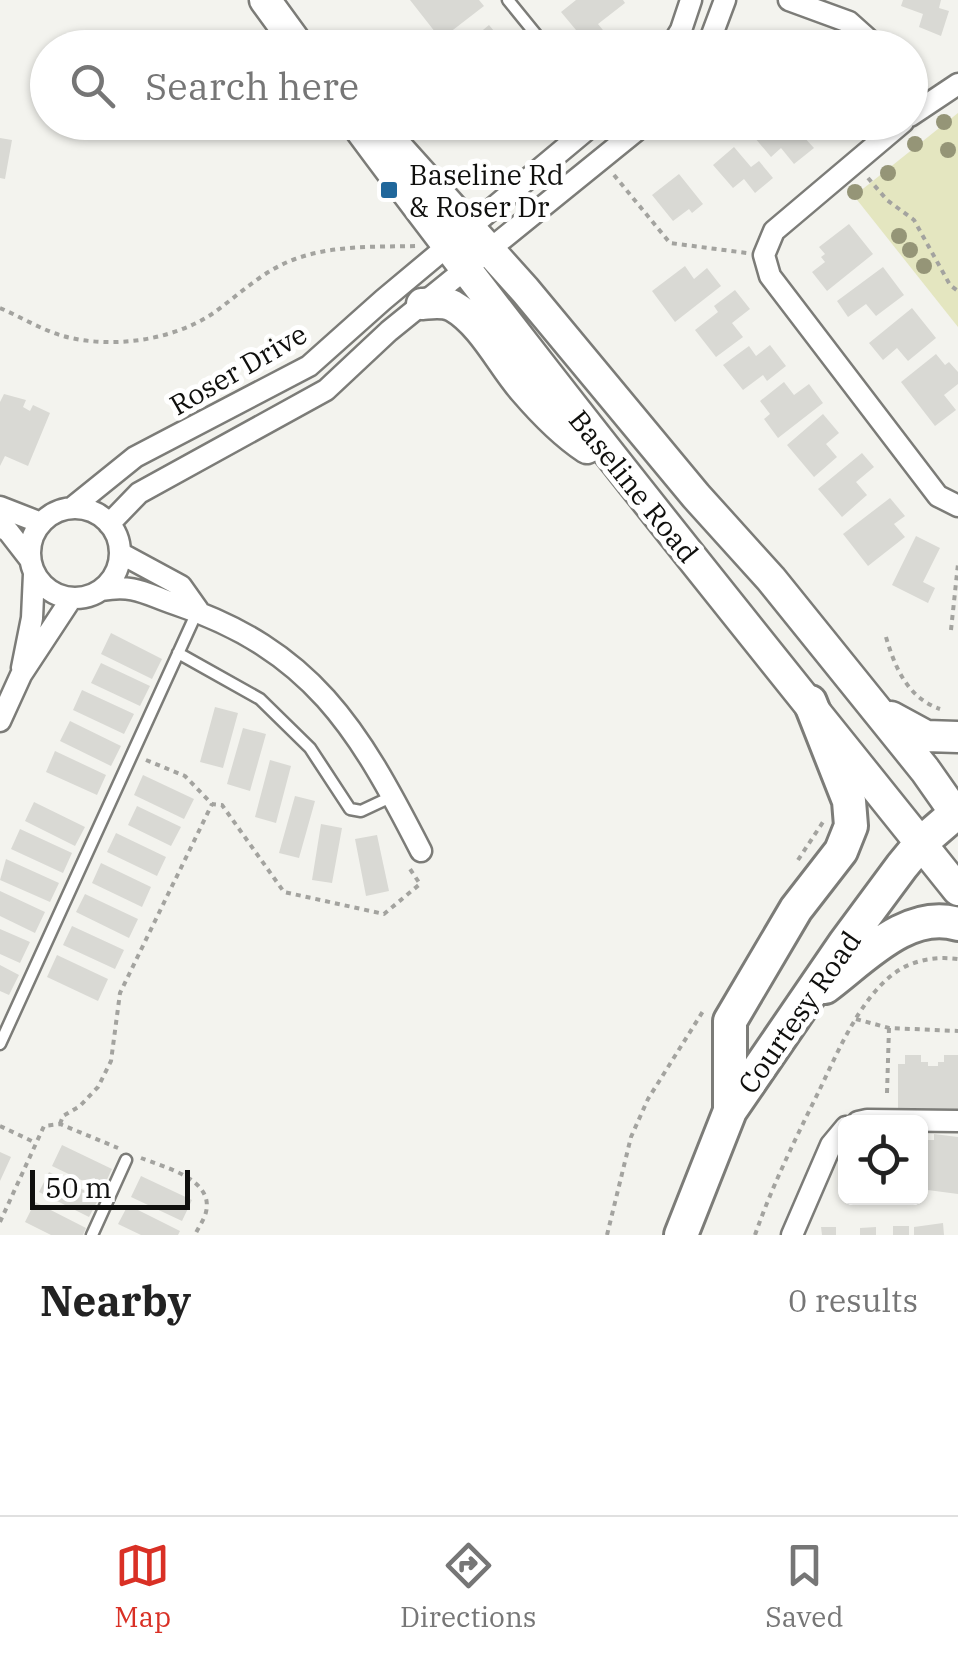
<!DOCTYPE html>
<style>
:root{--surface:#fff;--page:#f6f6f6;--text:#222;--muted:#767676;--line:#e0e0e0;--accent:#d93025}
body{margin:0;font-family:"IBM Plex Serif",serif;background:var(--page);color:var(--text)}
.controls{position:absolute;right:30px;bottom:30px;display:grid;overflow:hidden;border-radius:15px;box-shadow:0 2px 8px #0004}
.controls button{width:90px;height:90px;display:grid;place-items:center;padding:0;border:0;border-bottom:2px solid var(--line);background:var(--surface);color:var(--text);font:50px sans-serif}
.scale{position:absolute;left:30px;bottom:25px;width:160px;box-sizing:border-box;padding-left:10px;border:5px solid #0f0f0d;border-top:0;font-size:28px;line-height:35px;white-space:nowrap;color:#0f0f0d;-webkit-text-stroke:8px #fff;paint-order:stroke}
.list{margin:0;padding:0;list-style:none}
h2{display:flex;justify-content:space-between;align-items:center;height:130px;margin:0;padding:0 40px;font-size:42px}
h2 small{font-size:32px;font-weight:400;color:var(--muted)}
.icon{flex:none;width:55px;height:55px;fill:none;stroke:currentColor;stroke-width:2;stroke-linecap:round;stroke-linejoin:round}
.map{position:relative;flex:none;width:958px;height:1235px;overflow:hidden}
.search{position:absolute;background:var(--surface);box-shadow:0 2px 8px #0004;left:30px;right:30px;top:30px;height:110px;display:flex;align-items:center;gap:25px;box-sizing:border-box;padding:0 35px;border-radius:55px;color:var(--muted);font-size:38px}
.sheet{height:280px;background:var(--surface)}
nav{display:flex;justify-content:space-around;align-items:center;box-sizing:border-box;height:140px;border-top:2px solid var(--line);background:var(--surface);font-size:28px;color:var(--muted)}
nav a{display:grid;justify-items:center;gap:5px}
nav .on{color:var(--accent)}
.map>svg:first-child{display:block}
.green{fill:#e4e6c0}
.building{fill:#d9d9d4}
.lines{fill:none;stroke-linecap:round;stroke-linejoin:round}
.service-casing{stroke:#7c7c78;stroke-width:15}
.minor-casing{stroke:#7c7c78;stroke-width:25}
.secondary-casing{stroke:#7c7c78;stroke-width:35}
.primary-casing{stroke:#7c7c78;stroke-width:38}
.path{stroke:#a3a39f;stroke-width:4;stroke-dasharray:5 5;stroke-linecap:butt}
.service{stroke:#fff;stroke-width:10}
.minor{stroke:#fff;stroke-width:20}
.secondary{stroke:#fff;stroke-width:30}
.primary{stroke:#fff;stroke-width:32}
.tree{fill:#959577}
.poi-dot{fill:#20679b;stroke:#fff;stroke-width:4}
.labels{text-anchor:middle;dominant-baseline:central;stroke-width:10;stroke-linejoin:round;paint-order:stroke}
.poi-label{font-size:28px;fill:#0f0f0d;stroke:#fff;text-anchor:start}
.street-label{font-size:28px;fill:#0f0f0d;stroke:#fff}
</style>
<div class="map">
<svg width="958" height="1235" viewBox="0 0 958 1235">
<rect width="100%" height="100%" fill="#f3f3ee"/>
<path class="green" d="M958,113V327L854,196Z"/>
<path class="building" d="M410,0H479L484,6L449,33L447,31L439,37Z
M576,0H623L625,3L598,24L607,35L592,48H581L571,35L576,30L561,12Z
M903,0H941L939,8L949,11L941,36L919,27L923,14L901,6Z
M489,25L508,48H461Z
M778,39L796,48H774Z
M760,122H784L797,139L802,135L814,148L794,164L781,148L771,157L749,131Z
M0,138L12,140L5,179L0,178Z
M734,147L751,167L759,161L773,178L755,193L744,179L733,188L713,165Z
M679,174L703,204L692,213L689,209L673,221L652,195Z
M849,224L873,254L827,291L812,272L825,262L821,257L825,254L819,247Z
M685,266L694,279L707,268L721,286L675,322L652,291Z
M883,267L904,295L876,316L866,304L848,317L837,301Z
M735,290L750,309L732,323L743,337L716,357L695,330L718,312L714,306Z
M912,308L936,338L908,361L897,348L883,360L869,343Z
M770,345L786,366L767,381L763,375L743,390L723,365L749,346L756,356Z
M936,354L945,365L949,362L958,372V384L944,395L956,410L935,426L901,382Z
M784,382L794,395L809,384L823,403L778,438L764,419L770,414L760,401Z
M4,394L26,400L23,407L30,411L33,405L50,413L28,466L5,456L0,466V402Z
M823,414L839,433L826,444L837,457L814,477L787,445Z
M862,453L874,467L856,482L867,495L842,517L818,489Z
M890,498L905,516L894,524L905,537L868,566L843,534Z
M916,536L940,548L923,582L935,588L928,603L892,585Z
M111,633L162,659L152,679L101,654Z
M101,663L150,686L140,706L91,683Z
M82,690L134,714L124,734L73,710Z
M215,707L238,713L223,768L200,762Z
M70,721L121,746L111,766L60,741Z
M243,728L266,734L250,791L227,784Z
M55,751L106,775L97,795L46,772Z
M270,760L291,766L276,823L255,817Z
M143,775L194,799L184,819L134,795Z
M295,796L315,801L299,858L279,853Z
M34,802L85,827L75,846L25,821Z
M137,806L181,827L171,846L128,825Z
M321,824L342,828L332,883L312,880Z
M20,829L72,853L63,873L11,849Z
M116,833L166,857L157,876L107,852Z
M377,835L389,891L366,896L355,839Z
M6,859L59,883L50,902L0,880Z
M101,863L151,887L142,907L92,883Z
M0,891L45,912L35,933L0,916Z
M85,894L138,919L129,938L76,912Z
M72,926L124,950L115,969L63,945Z
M0,929L30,942L20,963L0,954Z
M57,955L108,979L98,1001L47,977Z
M0,965L19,975L9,995L0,991Z
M905,1055H921V1062H928V1066H938V1062H944V1055H958V1109H898V1064H905Z
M934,1134L958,1137V1194L920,1189V1140H934Z
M62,1145L112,1169L102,1190L52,1166Z
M0,1152L11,1157L0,1181Z
M49,1172L99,1198L89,1217L39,1192Z
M141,1176L192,1200L182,1221L131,1197Z
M35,1202L86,1228L83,1235H51L25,1222Z
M128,1205L180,1231L178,1235H141L118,1224Z
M943,1223L944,1235H914V1227Z
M893,1226H909V1235H893Z
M821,1227H836V1235H822Z
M876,1227V1235H860V1228Z"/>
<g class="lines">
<defs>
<path id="service" d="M508,0L547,48
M178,653L260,699L310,748L350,809L361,811L393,796
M0,1044L197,612
M92,1235L126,1160"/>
<path id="minor" d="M789,0L849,22L878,48
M670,48L681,30L691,0
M707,48L725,0
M910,91L922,108
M910,116L958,84
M903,122L774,231L764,255L770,276L938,496L958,506
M0,507L41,523
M73,507L135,457L309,366L383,300L596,122
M30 553a45 45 0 1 1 90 0a45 45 0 1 1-90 0Z
M109,524L139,493L326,390L389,331L647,122
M0,527L8,531L29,558
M120,553L181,586L198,610
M102,590C134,584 146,594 175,604C312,650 358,728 421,851
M22,668L32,618L34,574
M0,721L21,675L71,599
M858,1122L867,1120L958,1121
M792,1235L831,1145L846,1127"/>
<path id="secondary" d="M265,0L300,48
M355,122C549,384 755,636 958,890
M393,143L525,290L696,496L771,579L925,770L958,817
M422,304C433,303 443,301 453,306C483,323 502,364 524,389C542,410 563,432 587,448
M891,717L926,736L958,737"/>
<path id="primary" d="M825,987C863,959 907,909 958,924
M730,1111V1021L796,909L841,851L851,826L849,801L810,702
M681,1235L730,1111L845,943L902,866L921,843L958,811"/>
</defs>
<use href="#service" class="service-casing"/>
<use href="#minor" class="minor-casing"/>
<use href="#secondary" class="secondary-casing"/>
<use href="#primary" class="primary-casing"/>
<path class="path" d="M614,175L670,243L747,253
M868,178L887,200L914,220L950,285L958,291
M0,308C21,317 42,330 63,336C110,349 171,341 212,314C239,295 262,271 295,259C334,245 375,247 416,246
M951,630L958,564
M886,637C895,668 908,698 940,709
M146,760L185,776L212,804L222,805L284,892L384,914L420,884L410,869
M798,860L823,822
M856,1019L889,1028L958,1031
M887,1093L889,1028
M60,1124L63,1116L80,1106L98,1087L111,1061L120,993L212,804
M0,1126L36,1143
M141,1158C164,1167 214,1179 206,1212C204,1220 198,1228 195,1235
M0,1222L44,1126L60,1124L118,1148
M607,1235L631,1137L648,1099L705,1008
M755,1235C772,1186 795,1140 818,1093C837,1054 858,1002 892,975C911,960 935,956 958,959"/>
<use href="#service" class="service"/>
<use href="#minor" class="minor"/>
<use href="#secondary" class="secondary"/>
<use href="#primary" class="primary"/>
</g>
<g class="tree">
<circle cx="944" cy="122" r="8"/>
<circle cx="915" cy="144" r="8"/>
<circle cx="948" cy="150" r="8"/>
<circle cx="888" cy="173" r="8"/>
<circle cx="855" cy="192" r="8"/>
<circle cx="899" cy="236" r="8"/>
<circle cx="910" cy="250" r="8"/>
<circle cx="924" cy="266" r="8"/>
</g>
<rect class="poi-dot" x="379" y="180" width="20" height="20" rx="5"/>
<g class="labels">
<g class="poi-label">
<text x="409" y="174">Baseline Rd<tspan x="409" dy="32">&amp; Roser Dr</tspan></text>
</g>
<g class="street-label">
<text transform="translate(238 369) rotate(-30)">Roser Drive</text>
<text transform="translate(634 486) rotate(51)">Baseline Road</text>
<text transform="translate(799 1012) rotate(-55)">Courtesy Road</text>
</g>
</g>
</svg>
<div class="controls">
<button><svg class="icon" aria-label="locate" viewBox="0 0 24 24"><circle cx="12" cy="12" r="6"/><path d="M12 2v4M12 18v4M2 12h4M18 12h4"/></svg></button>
</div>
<div class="scale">50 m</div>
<div class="search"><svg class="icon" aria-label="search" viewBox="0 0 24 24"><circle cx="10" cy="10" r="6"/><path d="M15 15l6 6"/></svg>Search here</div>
</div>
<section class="sheet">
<h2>Nearby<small>0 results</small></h2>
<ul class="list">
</ul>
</section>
<nav>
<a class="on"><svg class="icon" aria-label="map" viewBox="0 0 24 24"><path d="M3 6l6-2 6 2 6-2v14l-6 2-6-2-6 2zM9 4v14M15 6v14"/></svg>Map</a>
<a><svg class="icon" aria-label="directions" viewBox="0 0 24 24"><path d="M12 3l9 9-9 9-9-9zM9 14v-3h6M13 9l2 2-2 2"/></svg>Directions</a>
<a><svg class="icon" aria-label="saved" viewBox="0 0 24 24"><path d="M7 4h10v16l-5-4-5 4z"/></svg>Saved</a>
</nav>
